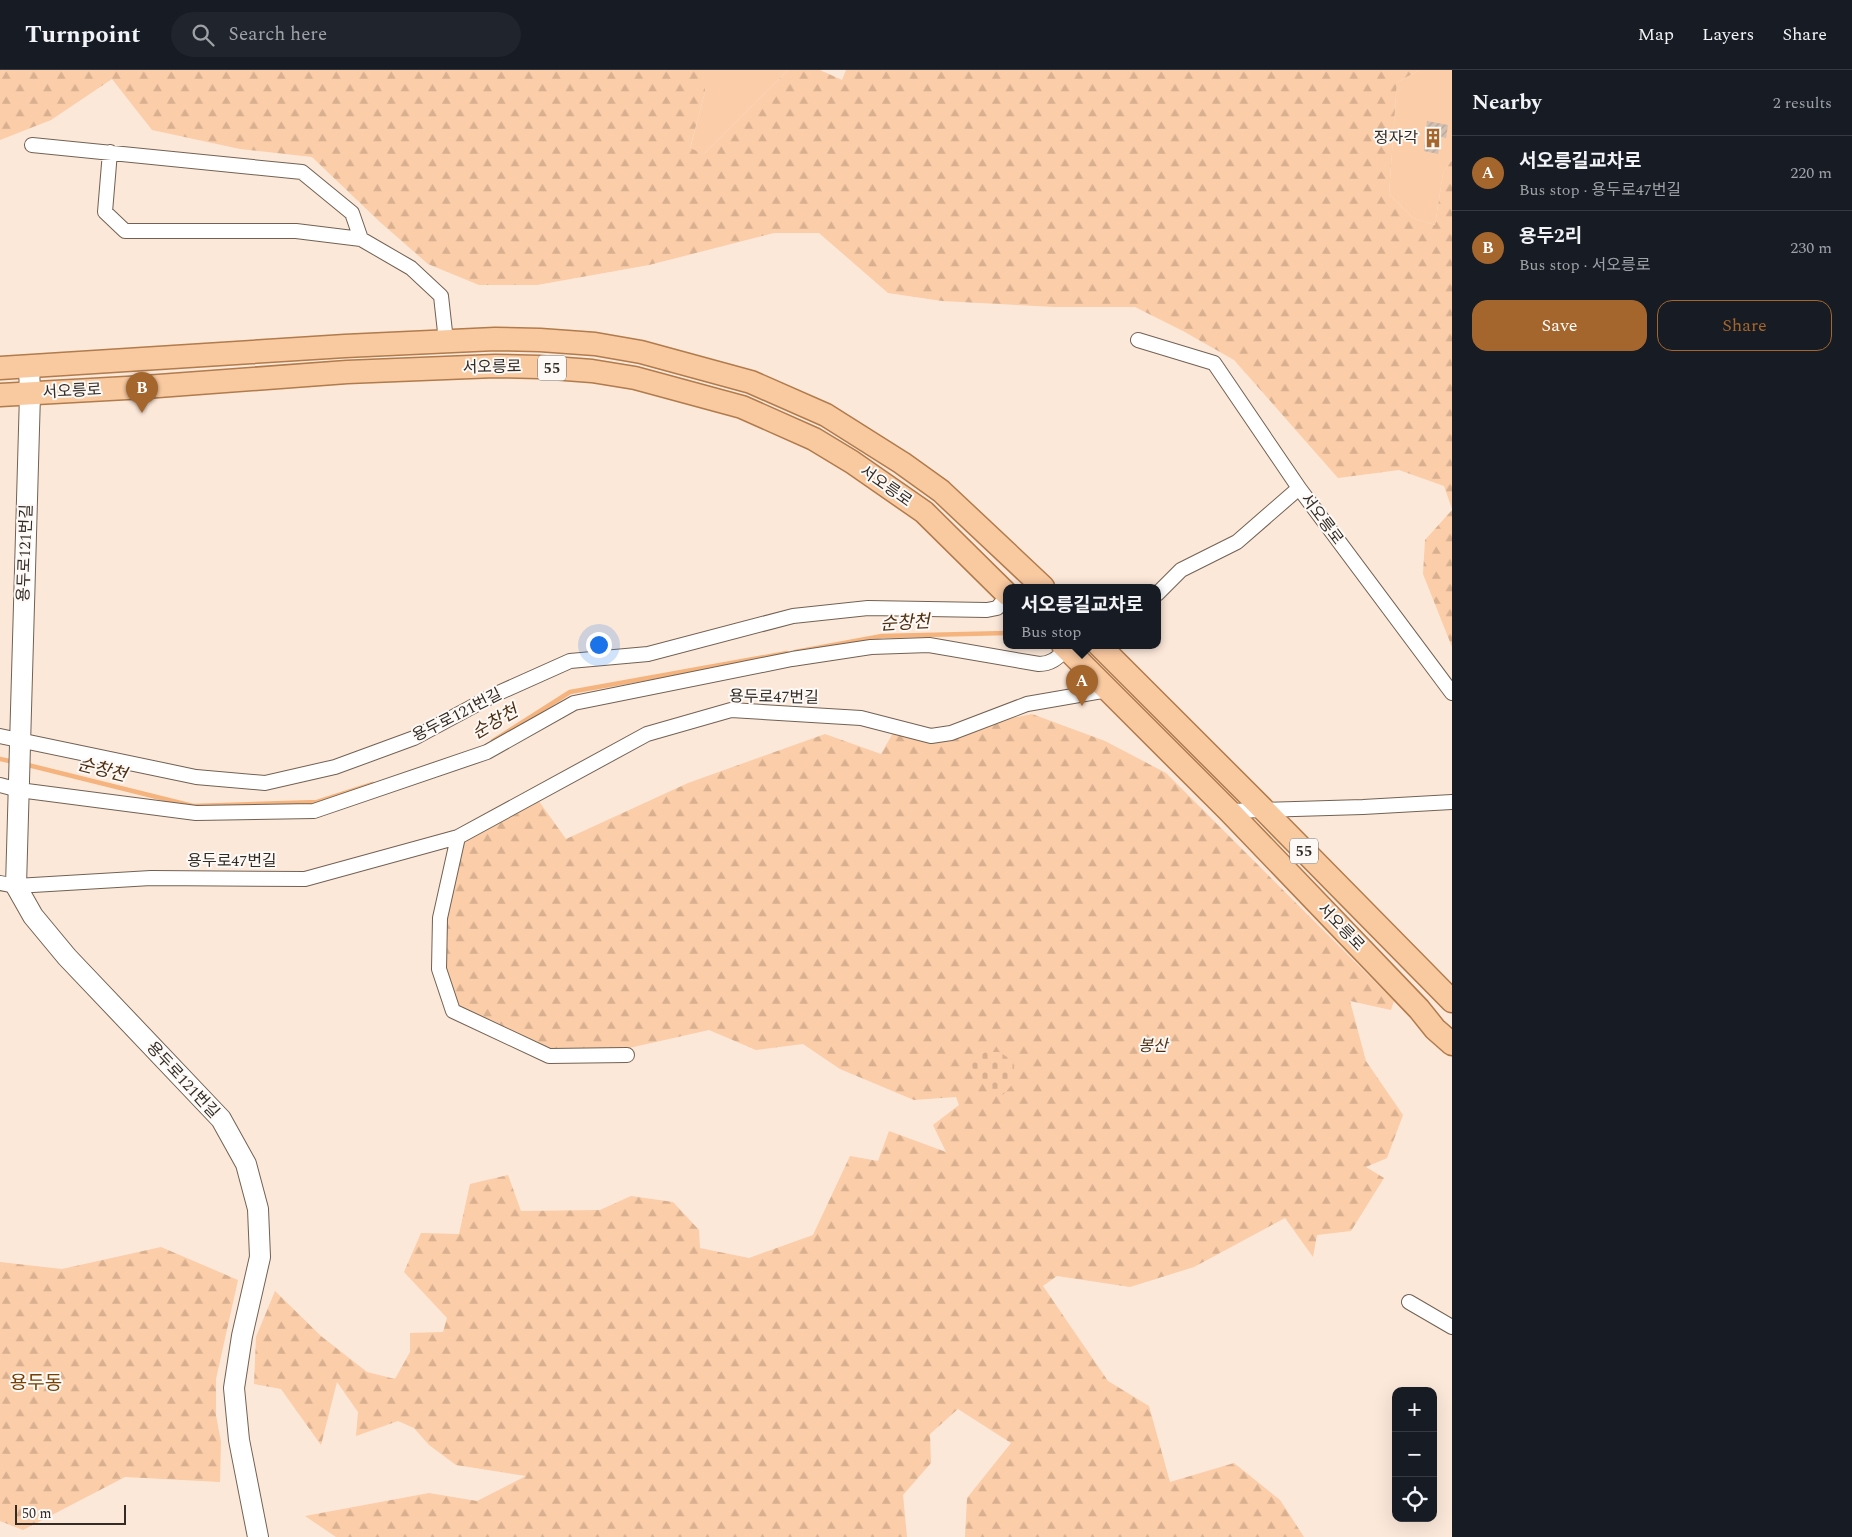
<!DOCTYPE html>
<meta charset="utf-8">
<style>
:root{--surface:#171b24;--page:#20242c;--text:#f1f3f6;--muted:#9ea1a6;--line:#363941;--accent:#a4662c}
body{margin:0;font-family:Spectral,"Noto Sans KR",serif;background:var(--page);color:var(--text)}
.controls{position:absolute;right:15px;bottom:15px;display:grid;overflow:hidden;border-radius:10px;box-shadow:0 5px 20px #0002}
.controls button{width:45px;height:45px;display:grid;place-items:center;padding:0;border:0;border-bottom:1px solid var(--line);background:var(--surface);color:var(--text);font:25px sans-serif}
.scale{position:absolute;left:15px;bottom:12px;width:111px;box-sizing:border-box;padding-left:5px;border:2px solid #332c26;border-top:0;font-size:14px;line-height:18px;white-space:nowrap;color:#332c26;-webkit-text-stroke:4px #fdf9f6;paint-order:stroke}
.you{position:absolute;left:598px;top:574px;width:18px;height:18px;margin:-12px;border:4px solid #fff;border-radius:50%;background:#1a73e8;box-shadow:0 0 0 8px #1a73e833}
.badge{display:grid;place-items:center;width:32px;height:32px;border-radius:50%;background:var(--accent);color:#fff;font-size:16px;font-weight:700}
.pin{position:absolute;translate:-50% -41px;filter:drop-shadow(0 1px 2px #0008)}
.pin::after{content:'';position:absolute;top:26px;width:18px;height:15px;background:inherit;clip-path:polygon(0 0,100% 0,50% 100%)}
.popup{position:absolute;left:1003px;top:514px;width:158px;height:65px;box-sizing:border-box;display:grid;place-content:center;border-radius:10px;background:var(--surface);filter:drop-shadow(0 1px 4px #0005);font-size:16px;white-space:nowrap;color:var(--muted)}
.popup b{font-size:19px;color:var(--text)}
.popup::after{content:'';position:absolute;left:50%;top:100%;margin-left:-10px;border:10px solid transparent;border-top-color:var(--surface)}
.list{margin:0;padding:0;list-style:none}
h2{display:flex;justify-content:space-between;align-items:center;height:65px;margin:0;padding:0 20px;font-size:21px}
h2 small{font-size:16px;font-weight:400;color:var(--muted)}
.list li{display:grid;grid-template-columns:32px 1fr auto;gap:15px;align-items:center;box-sizing:border-box;height:75px;padding:0 20px;border-top:1px solid var(--line)}
.list b{display:block;font-size:19px;white-space:nowrap}
.list p{margin:0;font-size:16px;white-space:nowrap;color:var(--muted)}
.list em{font-size:16px;font-style:normal;color:var(--muted)}
.actions{display:flex;gap:10px;padding:15px 20px}
.actions a{flex:1;padding:11px 0;border:1px solid var(--accent);border-radius:15px;text-align:center;font-size:18px;color:var(--accent)}
.actions .main{background:var(--accent);color:#fff}
.icon{flex:none;width:28px;height:28px;fill:none;stroke:currentColor;stroke-width:2;stroke-linecap:round;stroke-linejoin:round}
.map{position:relative;flex:none;width:1452px;height:1467px;overflow:hidden}
header{display:flex;align-items:center;gap:30px;box-sizing:border-box;height:70px;padding:0 25px;background:var(--surface);border-bottom:1px solid var(--line)}
header strong{font-size:24px}
nav{display:flex;gap:28px;margin-inline-start:auto;font-size:18px}
.search{width:350px;height:45px;background:var(--page);display:flex;align-items:center;gap:12px;box-sizing:border-box;padding:0 18px;border-radius:28px;color:var(--muted);font-size:19px}
main{display:flex}
aside{flex:1;background:var(--surface)}
.map>svg:first-child{display:block}
.grass{fill:#fbcda8}
.forest{fill:url(#forest-firs)}
.cemetery{fill:url(#cemetery-stones)}
.lines{fill:none;stroke-linecap:round;stroke-linejoin:round}
.stream{stroke:#f5b47e;stroke-width:4.5}
.building{fill:url(#building-hatch)}
.street-casing{stroke:#726153;stroke-width:16}
.secondary-casing{stroke:#726153;stroke-width:22}
.primary-casing{stroke:#b17b4c;stroke-width:25}
.street{stroke:#fff;stroke-width:14}
.secondary{stroke:#fff;stroke-width:20}
.primary{stroke:#f9c9a0;stroke-width:22}
.labels{text-anchor:middle;dominant-baseline:central;stroke-width:4;stroke-linejoin:round;paint-order:stroke}
.shield{fill:#fdf9f6;stroke:#706a64;stroke-width:1}
.shield-label{font-size:15px;font-weight:bold;fill:#332c26}
.poi-label{font-size:16px;fill:#332c26;stroke:#fdf9f6;text-anchor:end}
.street-label{font-size:16px;fill:#332c26;stroke:#fdf9f6}
.park-label{font-size:16px;font-style:italic;fill:#4e2e10;stroke:#fdf9f6}
.water-label{font-size:18px;font-style:italic;fill:#4f2f11;stroke:#fdf9f6}
.quarter-label{font-size:19px;fill:#764000;stroke:#fdf9f6}
</style>
<header>
<strong>Turnpoint</strong>
<div class="search"><svg class="icon" aria-label="search" viewBox="0 0 24 24"><circle cx="10" cy="10" r="6"/><path d="M15 15l6 6"/></svg>Search here</div>
<nav><a>Map</a><a>Layers</a><a>Share</a></nav>
</header>
<main>
<div class="map">
<svg width="1452" height="1467" viewBox="0 0 1452 1467">
<defs>
<pattern id="forest-firs" width="22" height="20" patternUnits="userSpaceOnUse" patternTransform="scale(1.25)"><rect width="22" height="20" fill="#fbcda8"/><path d="M5 1l3.5 6h-7zM16 11l3.5 6h-7z" fill="#d8b090"/></pattern>
<pattern id="cemetery-stones" width="16" height="16" patternUnits="userSpaceOnUse" patternTransform="scale(1.25)"><rect width="16" height="16" fill="#fbcda8"/><path d="M2 7V4a2 2 0 0 1 4 0v3zM10 15v-3a2 2 0 0 1 4 0v3z" fill="#d8b090"/></pattern>
<pattern id="building-hatch" width="6" height="6" patternUnits="userSpaceOnUse" patternTransform="scale(1.25)"><rect width="6" height="6" fill="#d3c0b1"/><path d="M-1 1l2-2M0 6l6-6M5 7l2-2" fill="none" stroke="#b6a598"/></pattern>
</defs>
<rect width="100%" height="100%" fill="#fce8d9"/>
<path class="grass" d="M705,0H788L704,84L690,79L705,22Z
M1420,0H1452V90L1443,103L1435,155L1413,148L1389,124L1397,12Z"/>
<path class="forest" d="M0,0H705V22L690,78L704,84L788,0H820L842,10L846,0H1420L1397,12L1389,124L1413,148L1435,155L1443,103L1452,90V439L1444,416L1399,400L1338,408L1234,290L1183,261L1135,237H1055L942,231L888,223L819,163H774L649,195L537,215H479L428,194L380,152L312,87L240,79L152,60L112,9L51,50L0,70Z
M1452,440V577L1423,504L1425,470Z
M1032,644L1105,671L1166,703L1394,931L1391,940L1350,931L1366,991L1403,1045L1387,1088L1366,1097L1384,1108L1351,1161L1317,1165L1313,1187L1285,1148L1194,1197L1130,1217L1057,1206L1043,1216L1108,1311L1149,1336L1170,1412L1234,1393L1280,1430L1304,1467H965L967,1428L1011,1373L958,1339L930,1364L931,1393L903,1425L907,1467H336L305,1446L429,1423L477,1431L526,1406L456,1395L429,1375L414,1358L398,1351L356,1366L358,1342L337,1312L321,1375L281,1319L254,1314L256,1267L275,1221L321,1266L367,1302L395,1309L410,1282V1263L443,1262L447,1248L404,1202L421,1163L459,1164L470,1114L508,1105L521,1141L600,1140L631,1126L673,1132L699,1160L700,1178L749,1188L813,1165L850,1086L878,1091L889,1061L946,1082L933,1055L959,1035L956,1027L914,1030L840,999L803,974L756,980L709,960L629,978L550,979L458,937L443,898L445,850L462,771L538,730L566,769L688,713L825,664L881,684L893,663L945,671L992,652Z
M161,1177L238,1210L216,1309V1345L221,1372L220,1412L125,1407L23,1460L0,1451V1192L62,1199Z"/>
<path class="cemetery" d="M985,982H999L1012,990C1018,1009 1014,1015 999,1028L970,995Z"/>
<g class="lines">
<path class="stream" d="M795,582L882,566L1007,563
M493,671L570,622L787,583
M0,689L14,692
M24,694L193,736L317,732L373,714"/>
</g>
<path class="building" d="M1427,51L1448,55L1446,68L1441,67L1438,84L1424,81Z"/>
<g class="lines">
<defs>
<path id="street" d="M32,75L302,102L352,143L361,169L411,198L441,226L446,271
M110,82L105,142L125,161H296L361,169
M1138,270L1214,293L1299,418
M1157,524L1181,500L1237,472L1299,418L1452,623
M0,666L196,707L265,713L335,697L414,668L494,625L570,591L648,584L793,546L868,538L987,540L997,538L1007,527
M0,715L19,720L196,743L314,741L487,682L574,633L792,589L871,577L929,575L1039,594C1052,594 1058,587 1067,579
M1229,741L1363,737L1452,732
M458,767L440,848L439,899L453,941L549,986L627,985
M0,813L16,816L151,808L305,809L458,767L647,664L731,640L861,648L931,666L951,663L1027,634L1108,620
M1409,1232L1452,1257"/>
<path id="secondary" d="M29,296L30,324L16,816L33,846L67,887L221,1049L246,1094L258,1139L260,1187L242,1266L234,1318L239,1370L258,1467"/>
<path id="primary" d="M0,298L345,276L495,269L540,270L595,274L641,282L751,312L826,345L902,393L941,421L1043,517
M0,325L145,317L347,302L495,296L539,297L592,301L635,308L742,337L814,369L852,392L924,442L1007,524
M1063,575L1229,741L1419,939L1435,959L1452,974
M1099,575L1264,740L1452,931"/>
</defs>
<use href="#street" class="street-casing"/>
<use href="#secondary" class="secondary-casing"/>
<use href="#primary" class="primary-casing"/>
<use href="#street" class="street"/>
<use href="#secondary" class="secondary"/>
<use href="#primary" class="primary"/>
</g>
<defs>
<symbol id="building-bare" viewBox="-9 -9 18 18"><path d="M-4-6H4V6H1V3H-1V6H-4ZM-2.5-4.3h1.7v1.8h-1.7ZM.8-4.3h1.7v1.8H.8ZM-2.5-1h1.7V.8h-1.7ZM.8-1h1.7V.8H.8Z" fill="#a4662c" stroke="#fdf9f6" stroke-width="2.5" paint-order="stroke"/></symbol>
</defs>
<g fill-rule="evenodd">
<use href="#building-bare" x="1419" y="54" width="28" height="28"/>
</g>
<g class="labels">
<g class="shield">
<rect x="538" y="285.5" width="28" height="25" rx="4"/>
<rect x="1290" y="768.5" width="28" height="25" rx="4"/>
</g>
<g class="shield-label">
<text x="552" y="298">55</text>
<text x="1304" y="781">55</text>
</g>
<g class="poi-label">
<text x="1418" y="68">정자각</text>
</g>
<g class="street-label">
<text transform="translate(492 297) rotate(-1)">서오릉로</text>
<text transform="translate(72 321) rotate(-3)">서오릉로</text>
<text transform="translate(886 416) rotate(35)">서오릉로</text>
<text transform="translate(1322 449) rotate(53)">서오릉로</text>
<text transform="translate(25 483) rotate(-88)">용두로121번길</text>
<text transform="translate(774 627) rotate(1)">용두로47번길</text>
<text transform="translate(457 645) rotate(-27)">용두로121번길</text>
<text x="232" y="791">용두로47번길</text>
<text transform="translate(1341 857) rotate(46)">서오릉로</text>
<text transform="translate(183 1010) rotate(47)">용두로121번길</text>
</g>
<g class="park-label">
<text x="1153" y="976">봉산</text>
</g>
<g class="water-label">
<text transform="translate(905 553) rotate(-3)">순창천</text>
<text transform="translate(495 652) rotate(-30)">순창천</text>
<text transform="translate(102 700) rotate(14)">순창천</text>
</g>
<g class="quarter-label">
<text x="36" y="1313">용두동</text>
</g>
</g>
</svg>
<div class="controls">
<button>+</button>
<button>−</button>
<button><svg class="icon" aria-label="locate" viewBox="0 0 24 24"><circle cx="12" cy="12" r="6"/><path d="M12 2v4M12 18v4M2 12h4M18 12h4"/></svg></button>
</div>
<div class="scale">50 m</div>
<div class="you"></div>
<div class="pin badge" style="left:1082px;top:636px">A</div>
<div class="popup"><b>서오릉길교차로</b>Bus stop</div>
<div class="pin badge" style="left:142px;top:343px">B</div>
</div>
<aside>
<h2>Nearby<small>2 results</small></h2>
<ul class="list">
<li><span class="badge">A</span><div><b>서오릉길교차로</b><p>Bus stop · 용두로47번길</p></div><em>220 m</em></li>
<li><span class="badge">B</span><div><b>용두2리</b><p>Bus stop · 서오릉로</p></div><em>230 m</em></li>
</ul>
<div class="actions"><a class="main">Save</a><a>Share</a></div>
</aside>
</main>
